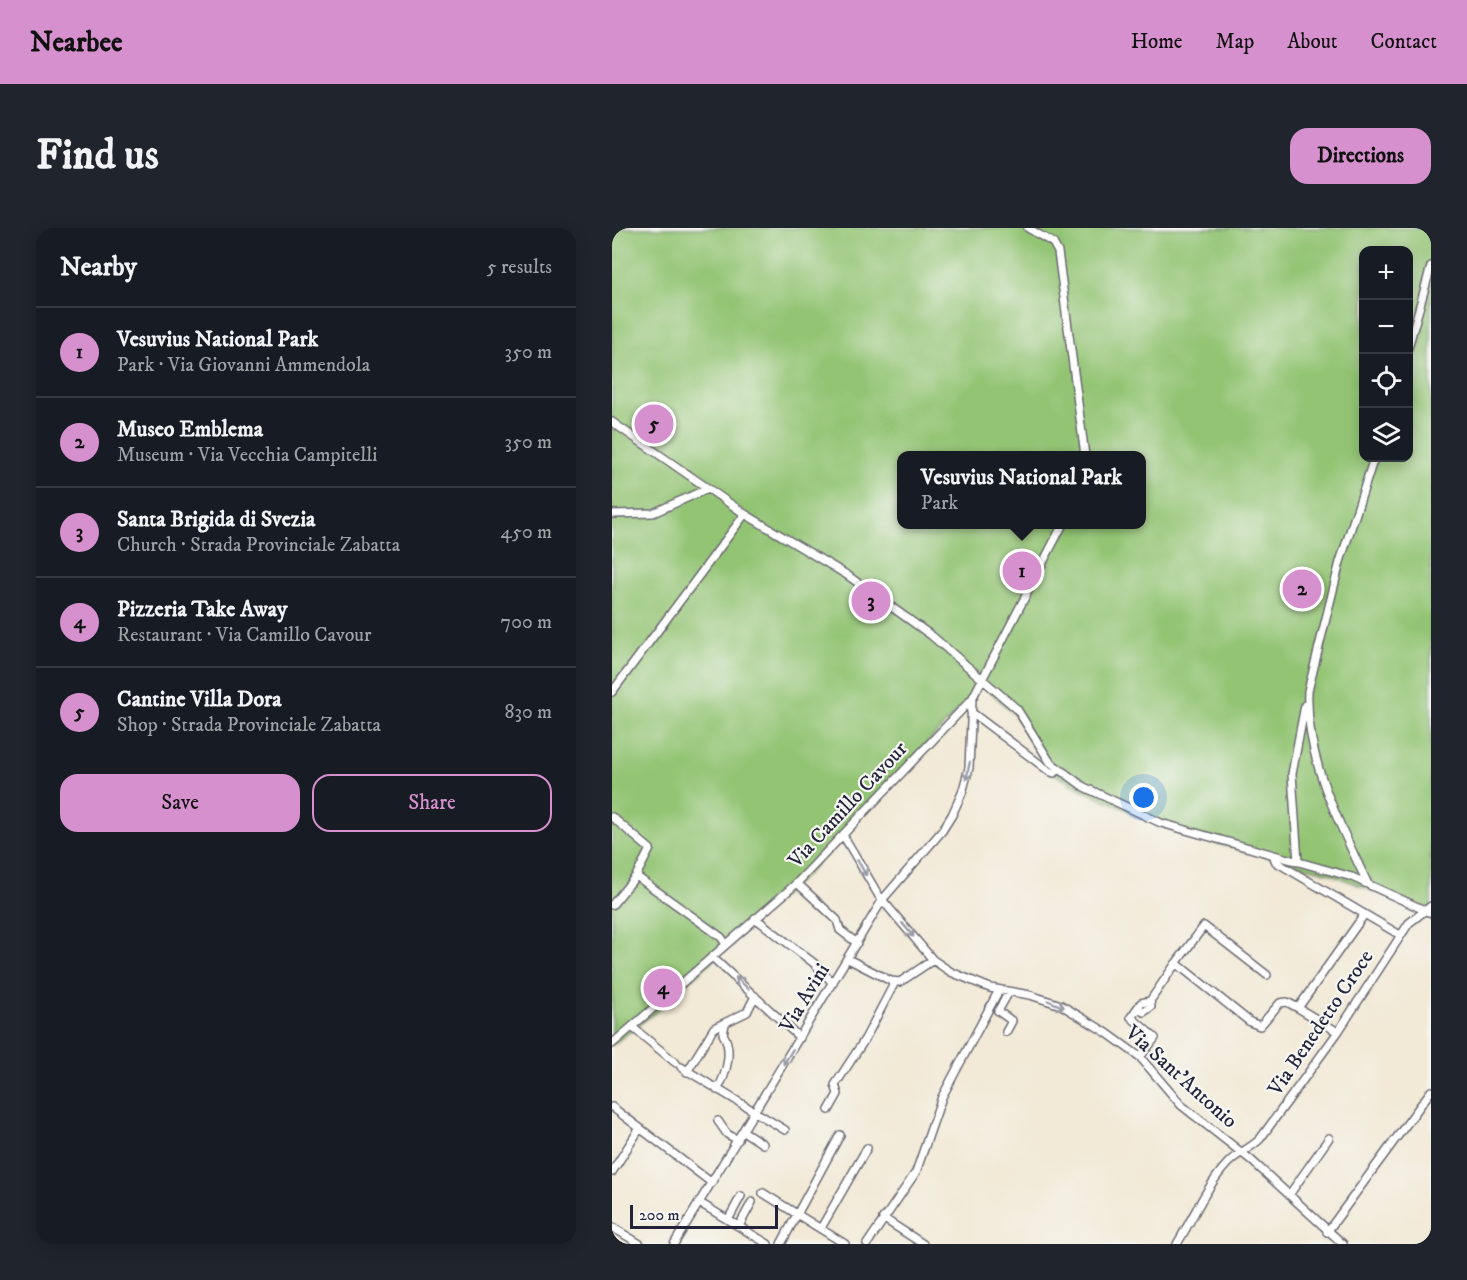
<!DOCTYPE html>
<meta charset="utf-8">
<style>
:root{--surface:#171b24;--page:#20242c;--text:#f1f3f6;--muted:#9ea1a6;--line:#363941;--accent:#d690ce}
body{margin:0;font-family:"IM FELL DW Pica",serif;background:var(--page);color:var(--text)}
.controls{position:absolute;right:18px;top:18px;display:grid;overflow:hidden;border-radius:12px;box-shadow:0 3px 15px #0003}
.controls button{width:54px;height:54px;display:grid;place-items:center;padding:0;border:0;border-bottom:2px solid var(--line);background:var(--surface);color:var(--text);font:30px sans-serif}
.scale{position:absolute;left:18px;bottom:15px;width:148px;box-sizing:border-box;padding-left:6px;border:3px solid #22223b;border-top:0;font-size:16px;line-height:21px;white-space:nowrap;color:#22223b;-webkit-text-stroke:4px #f6f6f2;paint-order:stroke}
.you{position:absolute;left:532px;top:570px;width:21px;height:21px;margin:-15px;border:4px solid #fff;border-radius:50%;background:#1a73e8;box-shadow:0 0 0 9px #1a73e833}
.badge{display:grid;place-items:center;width:39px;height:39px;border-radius:50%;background:var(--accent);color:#111;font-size:20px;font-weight:700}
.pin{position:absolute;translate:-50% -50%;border:3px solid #fff;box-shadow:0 2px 6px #0006}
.popup{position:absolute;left:285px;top:223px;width:249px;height:78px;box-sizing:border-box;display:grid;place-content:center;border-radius:12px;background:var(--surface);filter:drop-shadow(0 2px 4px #0005);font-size:20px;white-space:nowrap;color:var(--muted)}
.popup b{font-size:22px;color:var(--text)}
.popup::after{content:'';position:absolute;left:50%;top:100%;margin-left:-12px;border:12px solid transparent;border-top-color:var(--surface)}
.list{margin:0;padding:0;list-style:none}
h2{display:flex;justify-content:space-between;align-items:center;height:78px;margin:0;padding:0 24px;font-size:26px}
h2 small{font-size:20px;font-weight:400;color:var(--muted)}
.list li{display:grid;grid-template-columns:39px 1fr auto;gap:18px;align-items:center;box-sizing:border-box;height:90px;padding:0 24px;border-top:2px solid var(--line)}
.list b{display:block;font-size:22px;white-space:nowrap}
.list p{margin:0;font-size:20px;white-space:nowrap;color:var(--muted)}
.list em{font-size:20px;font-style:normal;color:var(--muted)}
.actions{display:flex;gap:12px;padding:18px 24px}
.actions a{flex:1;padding:14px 0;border:2px solid var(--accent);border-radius:18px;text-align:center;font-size:21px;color:var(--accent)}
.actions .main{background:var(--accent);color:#111}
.icon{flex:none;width:33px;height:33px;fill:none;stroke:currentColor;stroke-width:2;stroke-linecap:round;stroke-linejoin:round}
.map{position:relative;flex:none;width:819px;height:1016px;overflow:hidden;border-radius:18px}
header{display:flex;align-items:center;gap:36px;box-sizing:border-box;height:84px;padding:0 30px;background:var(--accent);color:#111}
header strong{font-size:28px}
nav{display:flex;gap:33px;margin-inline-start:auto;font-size:21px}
.intro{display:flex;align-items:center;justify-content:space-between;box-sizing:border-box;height:144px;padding:0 36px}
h1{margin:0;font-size:42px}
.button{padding:15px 27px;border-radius:18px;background:var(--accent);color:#111;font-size:21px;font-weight:700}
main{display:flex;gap:36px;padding:0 36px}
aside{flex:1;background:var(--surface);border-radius:18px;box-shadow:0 3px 15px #0003}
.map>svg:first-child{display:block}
.green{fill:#93c473;stroke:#5a7357;stroke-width:1.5;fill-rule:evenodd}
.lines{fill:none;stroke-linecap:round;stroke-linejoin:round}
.minor-casing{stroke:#6b6871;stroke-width:10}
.minor{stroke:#fff;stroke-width:7}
.oneway{stroke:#9c9ca7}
.labels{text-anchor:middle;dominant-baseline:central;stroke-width:4.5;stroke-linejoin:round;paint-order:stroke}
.street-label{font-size:21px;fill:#22223b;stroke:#f6f6f2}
</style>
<header>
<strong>Nearbee</strong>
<nav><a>Home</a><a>Map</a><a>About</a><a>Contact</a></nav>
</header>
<div class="intro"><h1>Find us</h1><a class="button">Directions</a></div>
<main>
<aside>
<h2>Nearby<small>5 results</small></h2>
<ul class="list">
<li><span class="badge">1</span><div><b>Vesuvius National Park</b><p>Park · Via Giovanni Ammendola</p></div><em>350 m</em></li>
<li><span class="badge">2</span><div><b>Museo Emblema</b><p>Museum · Via Vecchia Campitelli</p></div><em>350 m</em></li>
<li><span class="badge">3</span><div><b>Santa Brigida di Svezia</b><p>Church · Strada Provinciale Zabatta</p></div><em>450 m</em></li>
<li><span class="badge">4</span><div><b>Pizzeria Take Away</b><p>Restaurant · Via Camillo Cavour</p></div><em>700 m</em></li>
<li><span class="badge">5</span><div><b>Cantine Villa Dora</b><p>Shop · Strada Provinciale Zabatta</p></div><em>830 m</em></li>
</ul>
<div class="actions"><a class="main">Save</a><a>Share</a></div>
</aside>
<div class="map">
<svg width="819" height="1016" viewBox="0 0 819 1016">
<rect width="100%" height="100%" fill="#f6f6f2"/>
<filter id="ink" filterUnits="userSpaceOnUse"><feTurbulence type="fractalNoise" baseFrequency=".0167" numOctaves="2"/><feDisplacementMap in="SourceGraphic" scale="12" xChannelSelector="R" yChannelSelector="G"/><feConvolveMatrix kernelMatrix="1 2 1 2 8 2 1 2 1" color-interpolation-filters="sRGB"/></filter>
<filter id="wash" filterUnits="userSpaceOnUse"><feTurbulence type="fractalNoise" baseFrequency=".008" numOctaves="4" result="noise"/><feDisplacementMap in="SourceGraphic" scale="24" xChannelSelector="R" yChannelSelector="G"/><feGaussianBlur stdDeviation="1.35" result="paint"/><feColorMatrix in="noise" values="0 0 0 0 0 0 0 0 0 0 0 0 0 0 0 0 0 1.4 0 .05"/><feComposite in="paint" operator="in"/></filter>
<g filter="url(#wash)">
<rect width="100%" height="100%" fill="#f2e9d6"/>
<path class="green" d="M0,0H819V689L789,674L714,644L572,607L473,563L437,543L403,487L370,456L195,646L45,783L0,817ZM752,22H796V230H752ZM290,228H530V296H290Z"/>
</g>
<g filter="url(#ink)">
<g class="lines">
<defs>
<path id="minor" d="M416,0L441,15L446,24L473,228
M796,120L819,38
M0,194L133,286L235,347L320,408L405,481L438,534L472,559L549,595L740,649L819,685
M0,286L41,285L95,261
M0,464L133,286
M359,484L437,543L442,545L447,542
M0,589L38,621L24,648
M231,607L267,668L321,732L339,744L378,760L418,767L449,777L495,805L528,829L569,877L639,932L731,1016
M661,627L664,634L788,707
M686,634L680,546L693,477
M755,654C727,595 693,531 696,463L728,334L762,230
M185,655L225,692L228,702L245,715
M0,677L24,648L109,709L114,716
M143,690L203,736L221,755
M100,729L188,810
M236,731L279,753L288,754L321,732
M565,734L592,698L655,747
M686,780L726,804
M526,781L532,784L539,779L538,773L564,735L638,794L648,798L668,775L675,774L686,780L752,687
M20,799L64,835
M394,804L400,793L386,783L397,764
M0,816L185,655L360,471L451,296
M528,829L543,810L519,789L529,775L538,773
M69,839L173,902
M75,844L102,800L135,784L143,768
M105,862C115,846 121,821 111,806L113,796
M0,879L100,955
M217,882L226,866L223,857L253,811L283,754
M106,893L115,906L126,912
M131,903L151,916
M0,944L28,900
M151,965L233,1016
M677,967L717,910
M88,975L156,1016
M271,990L311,1016
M116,992L129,968
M127,998L140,974
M0,999L28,1016
M209,1000L255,920
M715,1004L819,863
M62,1016L271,671L330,603L340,587L350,565L357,540L360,471
M169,1016L228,907
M255,1016L304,944L330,869L387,762
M565,1016C581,990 594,959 615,936C625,925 638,921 648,911L726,804L797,695L819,678"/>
</defs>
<use href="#minor" class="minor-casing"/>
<use href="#minor" class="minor"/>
</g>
<defs><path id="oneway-shaft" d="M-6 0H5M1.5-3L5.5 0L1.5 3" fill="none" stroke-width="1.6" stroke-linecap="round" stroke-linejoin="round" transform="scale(1.5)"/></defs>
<g class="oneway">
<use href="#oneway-shaft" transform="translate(356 543) rotate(101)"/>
<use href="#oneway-shaft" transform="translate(250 640) rotate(60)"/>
<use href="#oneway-shaft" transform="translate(296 702) rotate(50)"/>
<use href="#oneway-shaft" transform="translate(130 755) rotate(-137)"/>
<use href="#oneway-shaft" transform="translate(444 776) rotate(23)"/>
<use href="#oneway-shaft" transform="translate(176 829) rotate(121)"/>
</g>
</g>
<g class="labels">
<g class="street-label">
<text transform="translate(236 577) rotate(-47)">Via Camillo Cavour</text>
<text transform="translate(193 770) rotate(-59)">Via Avini</text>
<text transform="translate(709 795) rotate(-56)">Via Benedetto Croce</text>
<text transform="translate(569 849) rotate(42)">Via Sant'Antonio</text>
</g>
</g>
</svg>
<div class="controls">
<button>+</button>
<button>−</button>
<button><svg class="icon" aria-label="locate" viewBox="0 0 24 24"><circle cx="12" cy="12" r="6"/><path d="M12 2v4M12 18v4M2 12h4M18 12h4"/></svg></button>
<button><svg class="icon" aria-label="layers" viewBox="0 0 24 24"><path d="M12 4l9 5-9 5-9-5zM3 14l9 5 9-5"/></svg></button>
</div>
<div class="scale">200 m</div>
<div class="you"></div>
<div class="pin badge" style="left:410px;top:343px">1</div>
<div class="popup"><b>Vesuvius National Park</b>Park</div>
<div class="pin badge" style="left:690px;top:361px">2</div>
<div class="pin badge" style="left:259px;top:373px">3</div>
<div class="pin badge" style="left:51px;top:760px">4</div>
<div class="pin badge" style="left:42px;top:196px">5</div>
</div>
</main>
